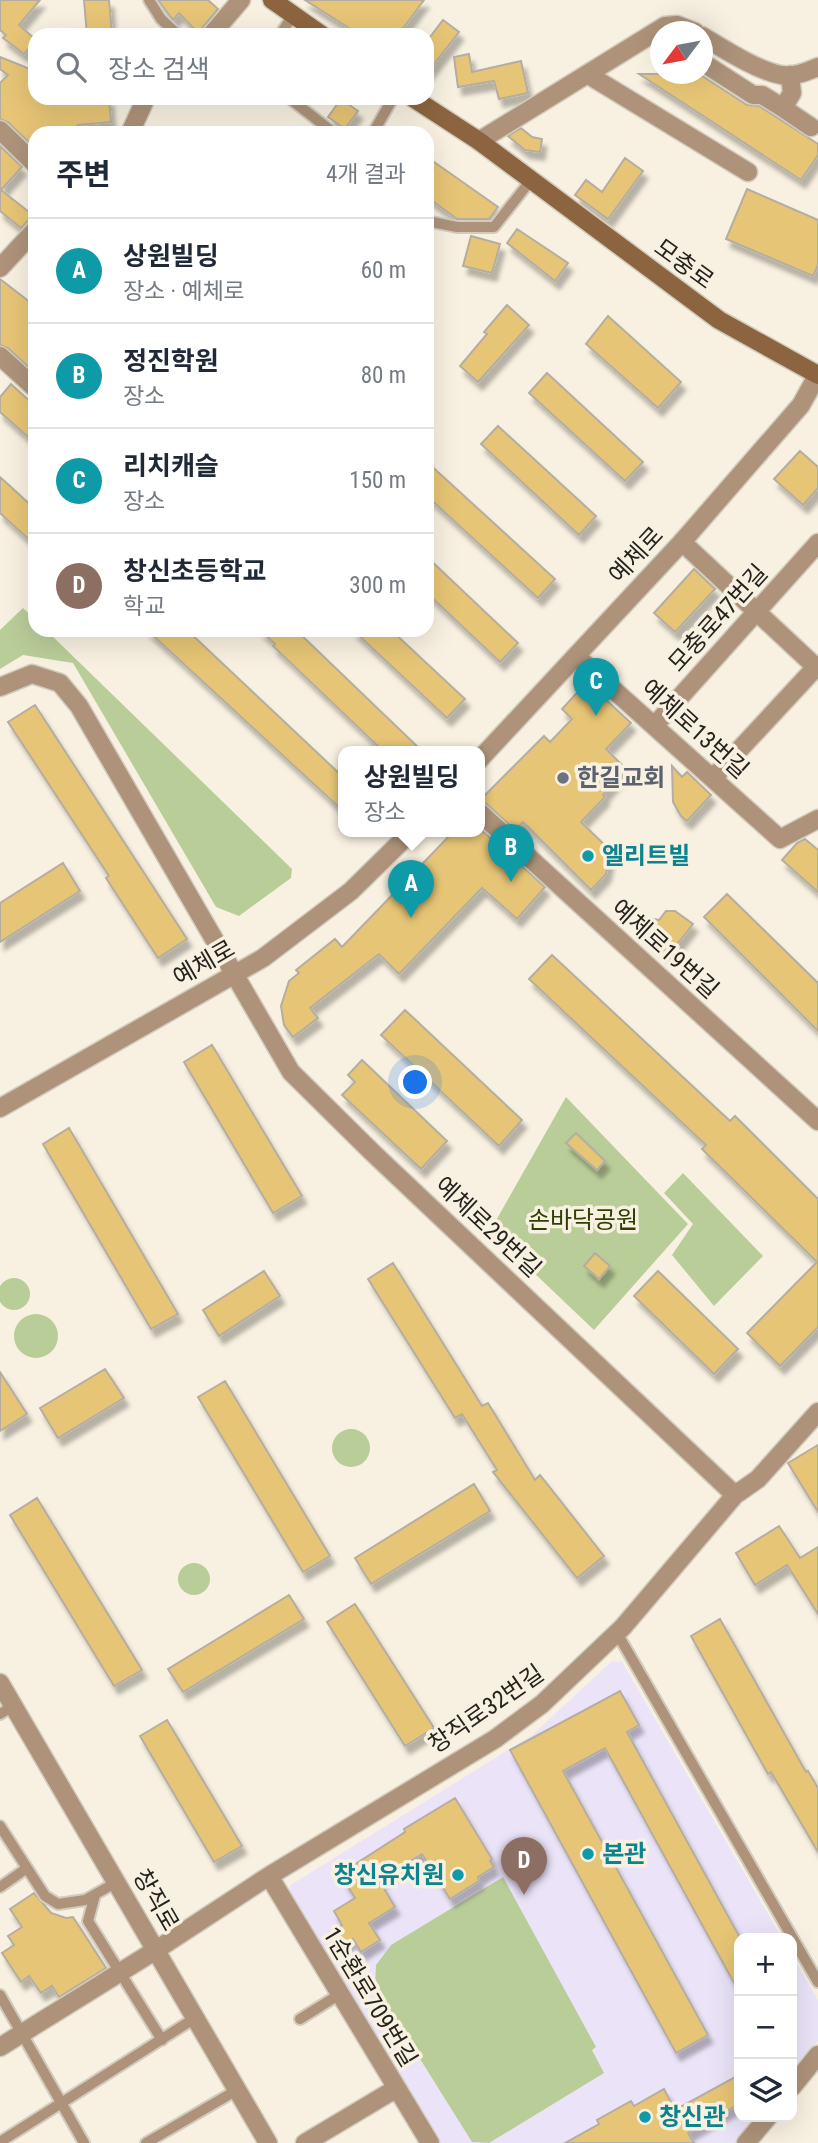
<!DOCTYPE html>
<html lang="ko">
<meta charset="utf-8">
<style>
:root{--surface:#fff;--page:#f2f2f3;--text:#1f2937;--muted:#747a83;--line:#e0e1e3;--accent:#715c2b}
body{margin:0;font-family:"Roboto Condensed","Noto Sans KR",sans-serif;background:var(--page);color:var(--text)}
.controls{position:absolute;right:21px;bottom:21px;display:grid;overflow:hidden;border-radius:14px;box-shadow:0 7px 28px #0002}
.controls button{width:63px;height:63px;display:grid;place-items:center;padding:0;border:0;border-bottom:2px solid var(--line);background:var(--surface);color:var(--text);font:35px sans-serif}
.compass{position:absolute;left:650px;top:21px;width:63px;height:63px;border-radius:50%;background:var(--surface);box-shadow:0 7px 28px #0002;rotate:238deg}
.you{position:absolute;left:416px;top:1083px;width:24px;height:24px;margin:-18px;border:5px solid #fff;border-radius:50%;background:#1a73e8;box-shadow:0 0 0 10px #1a73e833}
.badge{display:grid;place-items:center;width:46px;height:46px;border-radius:50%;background:var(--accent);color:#fff;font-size:23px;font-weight:700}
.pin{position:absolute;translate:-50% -58px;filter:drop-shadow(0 2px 4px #0008)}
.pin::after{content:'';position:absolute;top:37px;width:24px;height:21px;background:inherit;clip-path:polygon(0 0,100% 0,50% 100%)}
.popup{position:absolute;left:338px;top:746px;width:147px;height:91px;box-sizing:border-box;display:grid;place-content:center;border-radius:14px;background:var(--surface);filter:drop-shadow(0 2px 5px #0005);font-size:23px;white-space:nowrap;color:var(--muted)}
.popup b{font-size:26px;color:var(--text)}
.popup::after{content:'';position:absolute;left:50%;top:100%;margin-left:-14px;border:14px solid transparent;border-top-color:var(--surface)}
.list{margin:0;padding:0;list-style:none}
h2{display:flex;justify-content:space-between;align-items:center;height:91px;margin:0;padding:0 28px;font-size:30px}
h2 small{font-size:23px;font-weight:400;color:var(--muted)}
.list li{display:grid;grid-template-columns:46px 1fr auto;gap:21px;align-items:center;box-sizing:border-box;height:105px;padding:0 28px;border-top:2px solid var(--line)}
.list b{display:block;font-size:26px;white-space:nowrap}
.list p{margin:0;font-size:23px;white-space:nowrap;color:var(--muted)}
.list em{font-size:23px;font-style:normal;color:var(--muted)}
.icon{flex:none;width:38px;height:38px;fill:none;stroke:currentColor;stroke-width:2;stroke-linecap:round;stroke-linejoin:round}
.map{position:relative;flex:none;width:818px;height:2143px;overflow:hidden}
.search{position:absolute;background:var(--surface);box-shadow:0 7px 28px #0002;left:28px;top:28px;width:406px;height:77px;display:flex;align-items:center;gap:18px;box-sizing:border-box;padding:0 24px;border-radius:21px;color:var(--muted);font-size:26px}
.panel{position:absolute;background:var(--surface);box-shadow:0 7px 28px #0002;left:28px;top:126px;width:406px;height:511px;border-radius:21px}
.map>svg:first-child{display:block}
.education{fill:#ebe4f9}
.green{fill:#b9cd99}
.building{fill:#e7c576;stroke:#b5aea0;stroke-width:2;filter:url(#shadow)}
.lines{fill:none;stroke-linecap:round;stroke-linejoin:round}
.service-casing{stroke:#d2ccbe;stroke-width:14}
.minor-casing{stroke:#d2ccbe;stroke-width:21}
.tertiary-casing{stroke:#d2ccbe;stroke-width:21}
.secondary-casing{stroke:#d2ccbe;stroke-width:21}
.service{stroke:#ae937a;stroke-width:10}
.minor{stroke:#ae937a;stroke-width:18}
.tertiary{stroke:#ae937a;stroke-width:18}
.secondary{stroke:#8c6540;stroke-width:18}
.worship-dot{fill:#6b7280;stroke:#f8f1e1;stroke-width:2.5}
.culture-dot{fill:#0f9aa8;stroke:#f8f1e1;stroke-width:2.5}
.labels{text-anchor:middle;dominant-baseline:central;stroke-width:7;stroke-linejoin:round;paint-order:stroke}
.street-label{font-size:24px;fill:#26231e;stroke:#f8f1e1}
.worship-label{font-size:24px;font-weight:bold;fill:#5b616d;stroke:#f8f1e1;text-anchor:start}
.culture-label{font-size:24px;font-weight:bold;fill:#0d838f;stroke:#f8f1e1;text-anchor:start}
.park-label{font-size:24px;fill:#2e3f04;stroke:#f8f1e1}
</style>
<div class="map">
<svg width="818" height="2143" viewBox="0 0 818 2143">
<defs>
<filter id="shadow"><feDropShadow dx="4.5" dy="8" stdDeviation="2" flood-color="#0004"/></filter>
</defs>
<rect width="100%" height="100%" fill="#f8f1e1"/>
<path class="education" d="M612,1661L622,1662L782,1938H739V2117H757L736,2143H439L294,1904L289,1886L532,1735Z
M792,1955L818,2000V2041L792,2074Z"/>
<path class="green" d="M23,608L35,619V630H46L292,869L291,878L239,916L216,907L73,663L23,655L0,669V630Z
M566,1097L688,1224L594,1330L490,1231Z
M683,1173L763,1256L714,1306L672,1255L693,1224L664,1193Z
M-2 1294a16 16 0 1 1 32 0a16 16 0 1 1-32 0Z
M14 1336a22 22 0 1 1 44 0a22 22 0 1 1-44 0Z
M332 1448a19 19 0 1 1 38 0a19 19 0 1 1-38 0Z
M178 1579a16 16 0 1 1 32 0a16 16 0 1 1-32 0Z
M503,1877L596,2047L592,2050L604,2073L489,2143L472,2142L375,1987L376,1965L391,1945Z"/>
<path class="building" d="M0,0H40L19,25L35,39V42L24,54L3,38L6,35L0,30Z
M84,0H109L112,35H87Z
M158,0H208L218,9L202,28L200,35L179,13L173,20Z
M305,0H424L398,35H360Z
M443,20L459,32L427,73V41Z
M469,54L472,72L521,61L528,93L499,99L494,81L458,87L454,57Z
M0,57L35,71V98H109L111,122L78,125L70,133H35V148L8,122L0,119V83L8,75L0,69Z
M639,74H699L747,105L759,106L818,144V155L801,180Z
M341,99L358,111L345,129L328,117Z
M521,128L532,137L542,139L540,152L525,150L508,136Z
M0,146L22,167L1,190L33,215L21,228L0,211Z
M427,157L498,207L489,219H457L427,197Z
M625,158L643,171L608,219L575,195L586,180L602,192Z
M747,189L818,220V265L813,276L726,239Z
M517,229L568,263L555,281L507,243Z
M471,236L500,244L492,273L463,266Z
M0,279L35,306V373L8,348L0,345Z
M507,305L529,325L478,382L460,366L487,334L484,332Z
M608,316L681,382L658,408L586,344Z
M547,373L643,462L625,481L529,393Z
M11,384L35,406V443L0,412V397Z
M498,426L596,516L579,535L481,444Z
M800,451L818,467V488L803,505L774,479Z
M427,462L555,579L538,598L427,496Z
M0,477L35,509V545L0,513Z
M427,557L518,643L500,662L427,593Z
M694,569L715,589L675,632L654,613Z
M147,630H187L343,777V811Z
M260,630H296L423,752H384L273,646L275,644Z
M353,630H391L465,699L447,718Z
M587,682L631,723L606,749L622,765L623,772L603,795L605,797L581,822L611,851L606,874L591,890L523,822L515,830L487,804L479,801L544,736L550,742L572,719L562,709Z
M35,705L187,939L158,958L106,878L109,876L8,722Z
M672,766L682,777L687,772L711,795L687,821L681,816L673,802Z
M479,828L545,887L517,919L482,888L399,974L379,954L310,1008L318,1018L293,1037L284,1025L281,1006L289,981L299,973L296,970L335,939L342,947L453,832H479Z
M805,839L818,850V892L782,860L797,843Z
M63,863L80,891L0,942V903Z
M727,894L818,983V1031L704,917Z
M666,911H675L693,924L667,957L643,935L654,919L659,920Z
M552,955L730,1121L735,1116L818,1199V1327L780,1366L747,1333L817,1262L702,1149L706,1145L529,979Z
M405,1010L522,1120L499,1146L381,1035Z
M212,1045L302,1196L273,1213L184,1062Z
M362,1060L447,1141L421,1169L342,1095L355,1082L348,1075Z
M69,1128L178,1314L151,1329L43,1144Z
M576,1133L605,1161L597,1170L566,1143Z
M595,1253L610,1266L599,1279L584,1266Z
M393,1263L482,1406L488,1403L535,1480L540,1475L604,1556L577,1578L493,1472L497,1470L462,1414L455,1418L368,1279Z
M264,1271L280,1296L219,1336L203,1310Z
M658,1271L738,1349L714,1374L634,1296Z
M105,1369L124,1398L58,1438L40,1408Z
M0,1372L27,1414L0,1431Z
M225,1381L330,1556L303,1572L198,1397Z
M818,1445V1512L788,1463Z
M474,1484L490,1511L371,1584L355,1558Z
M37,1498L142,1670L114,1686L10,1515Z
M779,1526L800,1558L818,1547V1614L787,1565L755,1585L736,1553Z
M289,1595L304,1619L183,1692L168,1669Z
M355,1604L434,1728L405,1746L327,1622Z
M720,1619L806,1772L808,1771L818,1788V1852L771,1772L768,1774L691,1636Z
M620,1691L639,1725L627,1732L739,1936V1992L605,1748L563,1771L708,2035L676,2053L510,1750Z
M167,1720L242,1846L214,1862L140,1736Z
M455,1798L492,1859L490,1861L494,1867L478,1877L479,1881L450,1899L422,1854L379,1880L395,1907L369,1923L380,1940L361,1952L353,1939L339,1948L329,1933L342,1925L334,1911L355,1898L340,1874L405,1832L404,1829Z
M34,1893L51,1913L66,1918L73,1917L106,1968L59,1997L52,1986L41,1993L29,1976L21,1982L2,1953L14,1945L8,1936L22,1927L10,1909Z
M739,2075V2104L688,2133L694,2143H565L599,2124L597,2120L631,2101L634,2106L664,2089L675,2110Z"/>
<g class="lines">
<defs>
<path id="service" d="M149,0L161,19L178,35
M280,35L293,15
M289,98L334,133
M373,133L393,98
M427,221L457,227H494L531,180
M617,1633L818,1982
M0,1714L13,1706
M0,1826L27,1868L0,1887
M27,1868L45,1896L58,1904L85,1900L117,1882
M95,1895L88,1921L162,2040
M0,1995L84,2143
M300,2019L340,1994
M0,2142L195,2018
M146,2143L237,2090"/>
<path id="minor" d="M211,35L241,0
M702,36C724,49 756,70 781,75C794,77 806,72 818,67
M702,62L753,95H762L783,108
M587,74L748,172
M790,75L792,93L783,108L811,127
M0,130L35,164
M130,133L146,98
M479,141L665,26L677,25L695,32
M0,268L35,230
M0,356L35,388
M682,542L818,669
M576,656L780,839L818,819
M0,687L32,674L60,683L79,706L291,1072L373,1153L735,1495
M655,725L818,543
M713,778L818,665
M479,812L818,1121
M0,1683L268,2143
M269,1876L430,2143
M0,2047L156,1950L269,1876L495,1739L542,1704L623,1627L735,1495L758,1479L818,1412
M792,2087L818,2055
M305,2143L397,2088
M746,2143L768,2117"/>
<path id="tertiary" d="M479,760L682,542L801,405L818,374
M0,1108L263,958L351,891L411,832"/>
<path id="secondary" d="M272,0L322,35
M413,98L479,141L719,320L818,375"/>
</defs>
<use href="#service" class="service-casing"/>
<use href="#minor" class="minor-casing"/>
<use href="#tertiary" class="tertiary-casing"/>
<use href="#secondary" class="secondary-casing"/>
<use href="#service" class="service"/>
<use href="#minor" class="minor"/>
<use href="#tertiary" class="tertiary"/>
<use href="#secondary" class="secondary"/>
</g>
<circle class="worship-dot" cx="563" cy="778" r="7"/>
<g class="culture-dot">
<circle cx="588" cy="856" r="7"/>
<circle cx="588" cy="1854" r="7"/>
<circle cx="458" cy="1875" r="7"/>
<circle cx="645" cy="2117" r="7"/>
</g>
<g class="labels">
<g class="street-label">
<text transform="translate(684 264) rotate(36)">모충로</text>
<text transform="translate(636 555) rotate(-47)">예체로</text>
<text transform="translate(718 618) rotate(-48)">모충로47번길</text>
<text transform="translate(695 729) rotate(42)">예체로13번길</text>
<text transform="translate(665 949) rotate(42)">예체로19번길</text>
<text transform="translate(204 963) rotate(-30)">예체로</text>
<text transform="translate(488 1227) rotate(43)">예체로29번길</text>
<text transform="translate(486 1709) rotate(-35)">창직로32번길</text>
<text transform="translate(156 1900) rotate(60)">창직로</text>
<text transform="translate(370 1997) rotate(59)">1순환로709번길</text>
</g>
<g class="worship-label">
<text x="577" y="778">한길교회</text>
</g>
<g class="culture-label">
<text x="602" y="856">엘리트빌</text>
<text x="602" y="1854">본관</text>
<text x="444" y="1875" text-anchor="end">창신유치원</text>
<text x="659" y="2117">창신관</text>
</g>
<g class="park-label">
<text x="583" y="1220">손바닥공원</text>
</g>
</g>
</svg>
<div class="controls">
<button>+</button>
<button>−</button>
<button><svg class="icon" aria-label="layers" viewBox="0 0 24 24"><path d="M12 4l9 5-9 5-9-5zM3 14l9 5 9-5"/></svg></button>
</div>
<svg class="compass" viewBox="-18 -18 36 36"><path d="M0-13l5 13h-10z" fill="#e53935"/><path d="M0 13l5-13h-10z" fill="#747a83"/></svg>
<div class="you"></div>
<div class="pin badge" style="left:411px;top:918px;background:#0f9aa8">A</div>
<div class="popup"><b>상원빌딩</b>장소</div>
<div class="pin badge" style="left:511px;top:882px;background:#0f9aa8">B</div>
<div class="pin badge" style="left:596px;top:716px;background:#0f9aa8">C</div>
<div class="pin badge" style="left:524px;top:1895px;background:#8d6e63">D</div>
<div class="search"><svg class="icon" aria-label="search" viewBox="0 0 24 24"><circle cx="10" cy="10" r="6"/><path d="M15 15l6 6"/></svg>장소 검색</div>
<section class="panel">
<h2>주변<small>4개 결과</small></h2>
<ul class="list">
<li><span class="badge" style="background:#0f9aa8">A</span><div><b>상원빌딩</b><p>장소 · 예체로</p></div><em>60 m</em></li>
<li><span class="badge" style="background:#0f9aa8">B</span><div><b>정진학원</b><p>장소</p></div><em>80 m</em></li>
<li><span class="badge" style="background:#0f9aa8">C</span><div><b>리치캐슬</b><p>장소</p></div><em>150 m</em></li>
<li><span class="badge" style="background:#8d6e63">D</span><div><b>창신초등학교</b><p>학교</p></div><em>300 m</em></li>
</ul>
</section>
</div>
